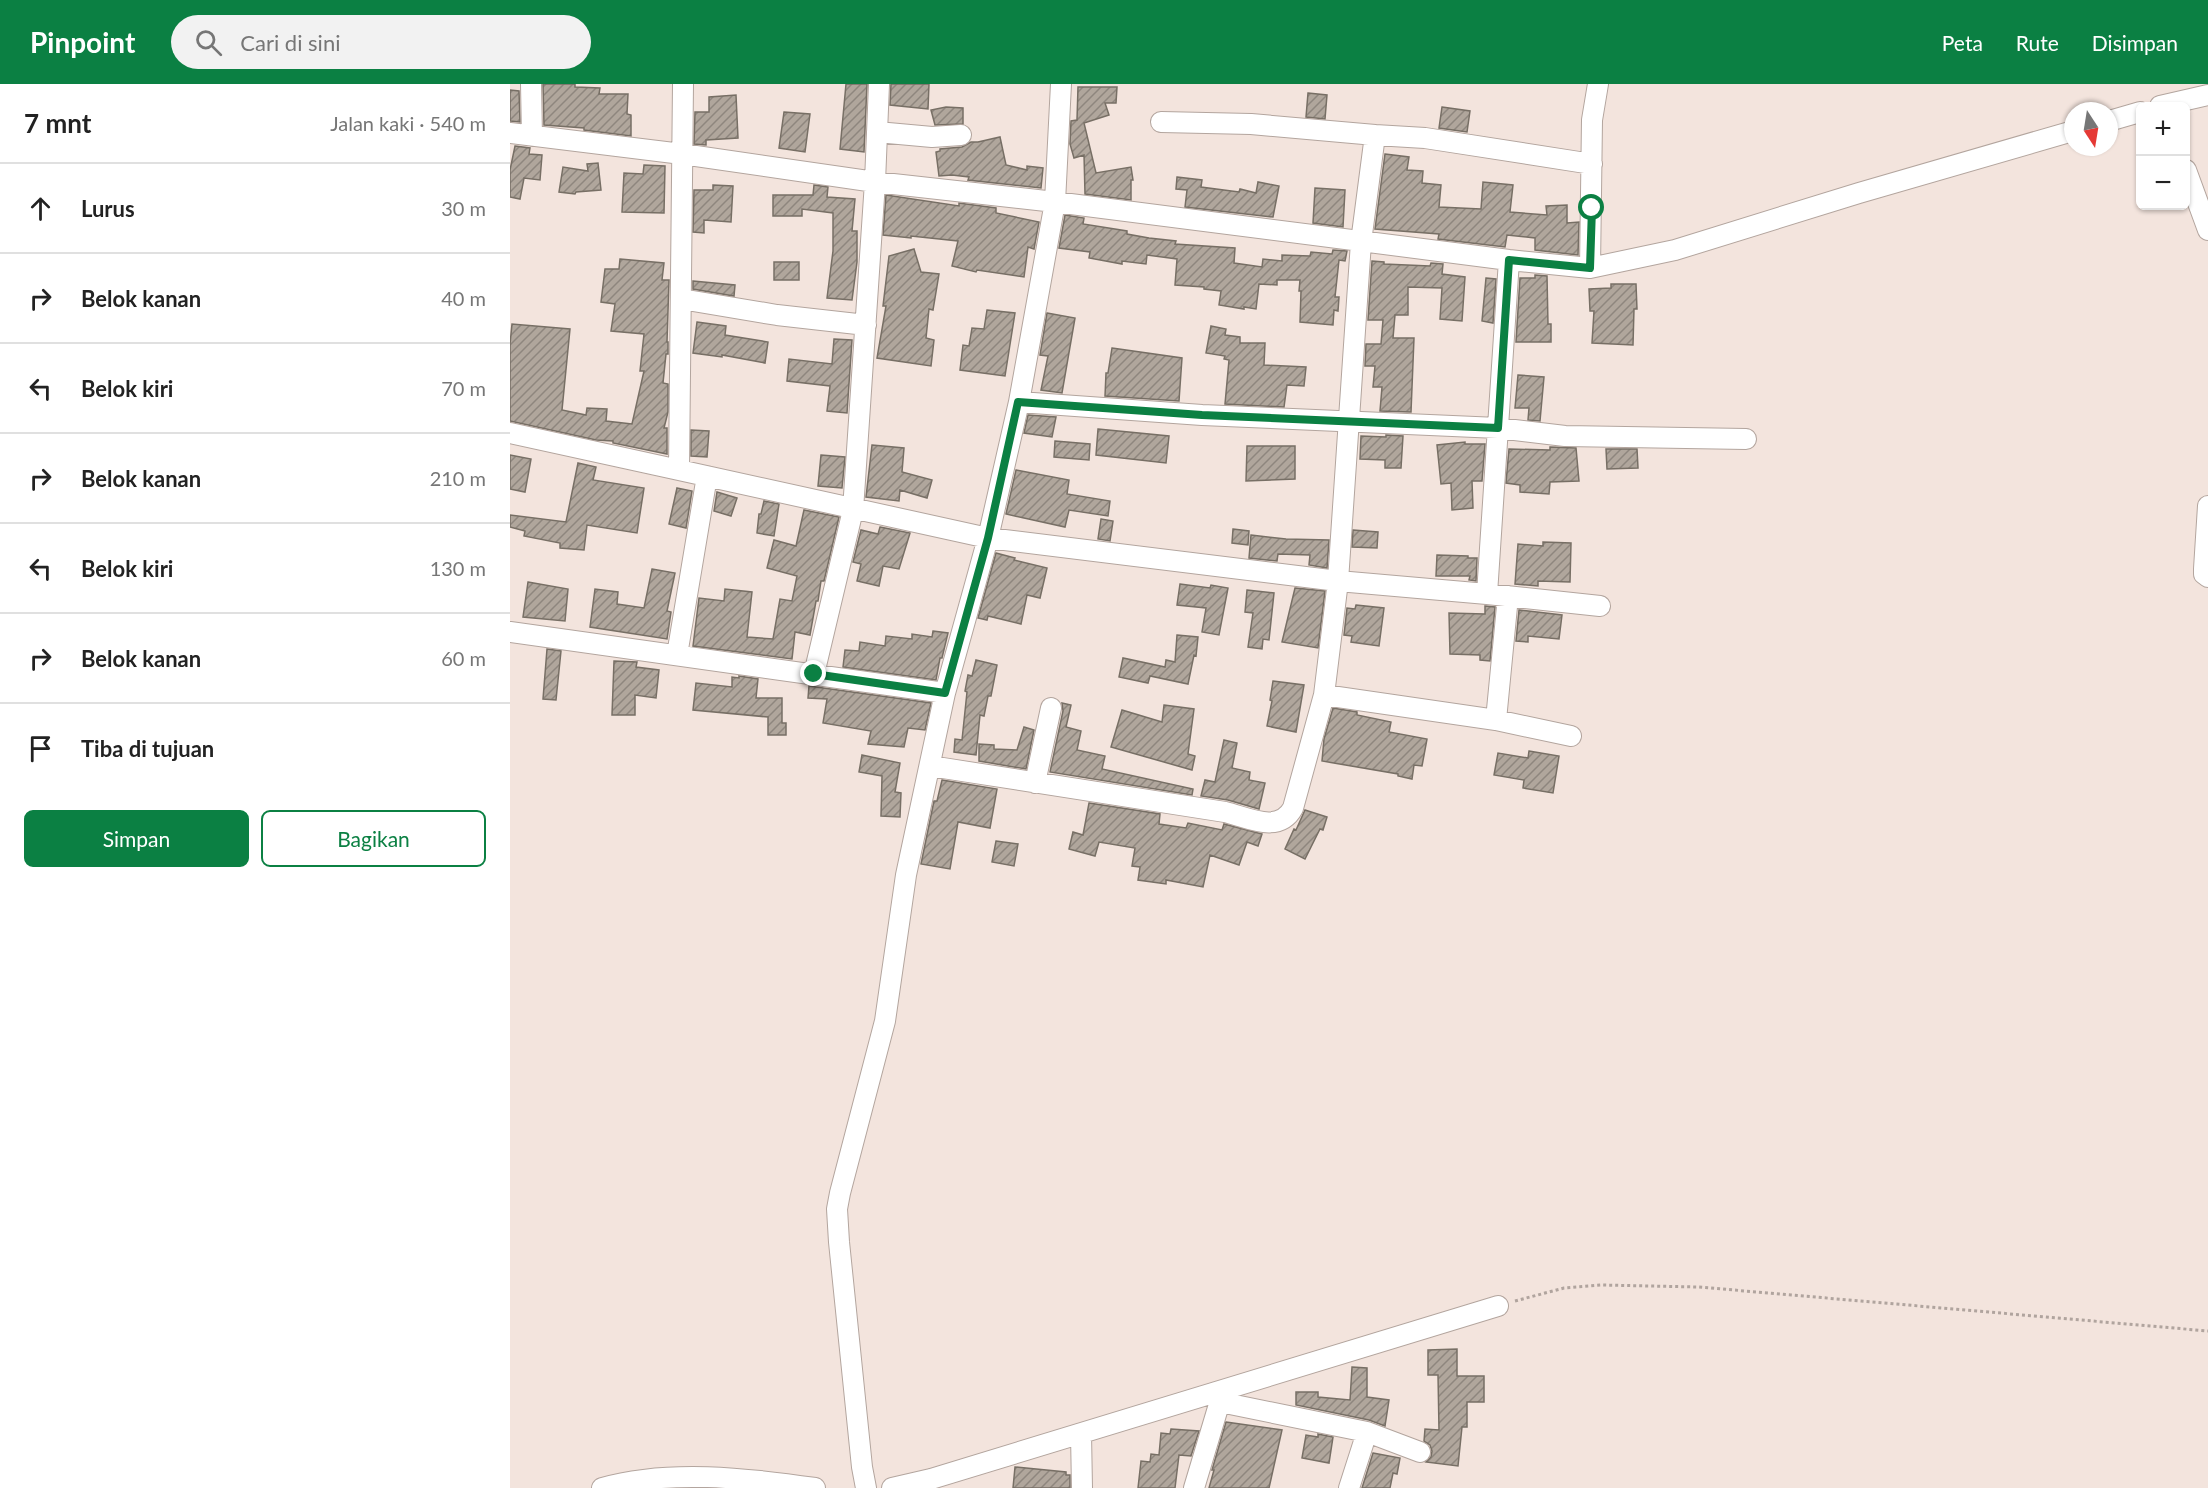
<!DOCTYPE html>
<html lang="id">
<meta charset="utf-8">
<style>
:root{--surface:#fff;--page:#f2f2f2;--text:#222;--muted:#767676;--line:#e0e0e0;--accent:#0b8043}
body{margin:0;font-family:Lato,sans-serif;background:var(--page);color:var(--text)}
.controls{position:absolute;right:18px;top:18px;display:grid;overflow:hidden;border-radius:9px;box-shadow:0 2px 4px #0004}
.controls button{width:54px;height:54px;display:grid;place-items:center;padding:0;border:0;border-bottom:2px solid var(--line);background:var(--surface);color:var(--text);font:30px sans-serif}
.compass{position:absolute;left:1554px;top:18px;width:54px;height:54px;border-radius:50%;background:var(--surface);box-shadow:0 2px 4px #0004;rotate:168deg}
.stop{position:absolute;width:18px;height:18px;margin:-14px;border:4px solid #0b8043;border-radius:50%;background:#fff}
.stop.end{background:#0b8043;border-color:#fff;box-shadow:0 2px 6px #0008}
.list{margin:0;padding:0;list-style:none}
h2{display:flex;justify-content:space-between;align-items:center;height:78px;margin:0;padding:0 24px;font-size:26px}
h2 small{font-size:20px;font-weight:400;color:var(--muted)}
.list li{display:grid;grid-template-columns:39px 1fr auto;gap:18px;align-items:center;box-sizing:border-box;height:90px;padding:0 24px;border-top:2px solid var(--line)}
.list b{display:block;font-size:22px;white-space:nowrap}
.list em{font-size:20px;font-style:normal;color:var(--muted)}
.actions{display:flex;gap:12px;padding:18px 24px}
.actions a{flex:1;padding:14px 0;border:2px solid var(--accent);border-radius:9px;text-align:center;font-size:21px;color:var(--accent)}
.actions .main{background:var(--accent);color:#fff}
.icon{flex:none;width:33px;height:33px;fill:none;stroke:currentColor;stroke-width:2;stroke-linecap:round;stroke-linejoin:round}
.map{position:relative;flex:none;width:1698px;height:1404px;overflow:hidden}
header{display:flex;align-items:center;gap:36px;box-sizing:border-box;height:84px;padding:0 30px;background:var(--accent);color:#fff}
header strong{font-size:28px}
nav{display:flex;gap:33px;margin-inline-start:auto;font-size:21px}
.search{width:420px;height:54px;background:var(--page);display:flex;align-items:center;gap:15px;box-sizing:border-box;padding:0 21px;border-radius:33px;color:var(--muted);font-size:22px}
main{display:flex}
aside{flex:1;background:var(--surface)}
.map>svg:first-child{display:block}
.building{fill:url(#building-hatch);stroke:#776f65;stroke-width:1.5}
.lines{fill:none;stroke-linecap:round;stroke-linejoin:round}
.minor-casing{stroke:#b3a59e;stroke-width:22}
.path{stroke:#b0a49e;stroke-width:3;stroke-dasharray:3 3;stroke-linecap:butt}
.minor{stroke:#fff;stroke-width:20}
.route{stroke:#0b8043;stroke-width:8}
</style>
<header>
<strong>Pinpoint</strong>
<div class="search"><svg class="icon" aria-label="search" viewBox="0 0 24 24"><circle cx="10" cy="10" r="6"/><path d="M15 15l6 6"/></svg>Cari di sini</div>
<nav><a>Peta</a><a>Rute</a><a>Disimpan</a></nav>
</header>
<main>
<aside>
<h2>7 mnt<small>Jalan kaki · 540 m</small></h2>
<ul class="list">
<li><svg class="icon" aria-label="ahead" viewBox="0 0 24 24"><path d="M12 20V5M6 11l6-6 6 6"/></svg><div><b>Lurus</b></div><em>30 m</em></li>
<li><svg class="icon" aria-label="right" viewBox="0 0 24 24"><path d="M7 20v-9h11M14 6l5 5-5 5"/></svg><div><b>Belok kanan</b></div><em>40 m</em></li>
<li><svg class="icon" aria-label="left" viewBox="0 0 24 24"><path d="M17 20v-9H6M10 6l-5 5 5 5"/></svg><div><b>Belok kiri</b></div><em>70 m</em></li>
<li><svg class="icon" aria-label="right" viewBox="0 0 24 24"><path d="M7 20v-9h11M14 6l5 5-5 5"/></svg><div><b>Belok kanan</b></div><em>210 m</em></li>
<li><svg class="icon" aria-label="left" viewBox="0 0 24 24"><path d="M17 20v-9H6M10 6l-5 5 5 5"/></svg><div><b>Belok kiri</b></div><em>130 m</em></li>
<li><svg class="icon" aria-label="right" viewBox="0 0 24 24"><path d="M7 20v-9h11M14 6l5 5-5 5"/></svg><div><b>Belok kanan</b></div><em>60 m</em></li>
<li><svg class="icon" aria-label="arrive" viewBox="0 0 24 24"><path d="M6 21V4h12l-3 4 3 4H6"/></svg><div><b>Tiba di tujuan</b></div></li>
</ul>
<div class="actions"><a class="main">Simpan</a><a>Bagikan</a></div>
</aside>
<div class="map">
<svg width="1698" height="1404" viewBox="0 0 1698 1404">
<defs>
<pattern id="building-hatch" width="6" height="6" patternUnits="userSpaceOnUse" patternTransform="scale(1.5)"><rect width="6" height="6" fill="#b0a69c"/><path d="M-1 1l2-2M0 6l6-6M5 7l2-2" fill="none" stroke="#8e867e"/></pattern>
</defs>
<rect width="100%" height="100%" fill="#f3e4dd"/>
<path class="building" d="M33,0H65V3L90,4L89,10H118L117,30L121,31V52L74,46V44L34,41Z
M336,0H357L354,68L330,65Z
M381,0H419L418,25L380,21Z
M568,3H607L606,19H595L599,31L574,39L586,89L621,83L623,96H621V116L575,110L574,71L564,74L560,60L561,37L567,36Z
M0,6L9,7L10,38L0,37Z
M798,9L817,11L815,35L796,33Z
M226,11L228,54L196,56V61L184,60L185,28H199V13Z
M436,23L453,24V40L425,41L421,26Z
M932,23L960,27L957,48L929,44Z
M274,28L300,30L295,68L269,64Z
M490,53L496,81L517,86V82L533,84L531,104L458,96L459,93L442,91L429,92L426,68L430,67V65L452,63L461,58H468Z
M5,62L20,64L19,70L32,71L30,96L14,94L10,115L0,113V86Z
M875,70L899,73L897,86L913,87L912,99L931,101L929,123L971,125L973,98L1003,101L1000,128L1037,131L1036,122L1057,121V139L1069,138L1068,171L1025,166V154L997,151L995,163L928,155L929,150L865,145Z
M88,79L91,106L66,108L65,110L49,108L53,83L78,87L77,80Z
M134,81L155,82L154,129L112,128L114,89L133,90Z
M667,93L692,96L691,103L729,108L730,105L746,109L748,98L769,102L763,133L675,123L677,106L666,105Z
M203,101L223,102L221,138L194,136V149L183,148L184,106H203Z
M304,101L318,103L317,113L345,115L342,147H347V178L342,216L317,214L323,167V129L292,125V132H263V111H303Z
M805,104L835,106L833,143L803,139Z
M376,111L449,122V119L486,124V129L529,138L524,165L518,163L514,193L467,186L466,188L442,182L448,157L401,152V154L373,151Z
M555,131L574,134L573,140L617,147V150L639,154L666,157L665,160L725,164L724,179L752,183L753,175L772,177V171L800,172L801,168L822,170L823,166L837,167L835,177L829,176L825,213H829L828,227L824,226L823,241L790,238L791,207H789L790,196H767V201L749,200L746,225L734,223V225L709,221L711,207L694,205V203L665,201L667,175L637,171L636,180L612,177V180L579,174L580,168L549,164Z
M404,165L411,188L429,190L423,226L419,225L416,254L424,256L421,282L367,274L376,222H373L379,172Z
M110,175L154,179L152,196H159L157,258H158V270H156L153,299L158,300V328L154,344H157V370L103,359V357L86,356L0,337V260L2,240L60,245L52,326L76,331L77,324L97,325L96,337L122,340L134,287H130L134,250L101,247L105,220L91,218L95,185H109Z
M862,177L874,178V180L920,182L921,179L933,180L932,190L955,193L952,237L930,235L932,204L898,203V231H885L883,254H904L901,328L870,327L872,303H863L865,282H855L856,260H871L873,236H858Z
M264,178H289V196H264Z
M1025,191L1037,192L1038,240H1041V258H1006L1010,194H1025Z
M976,194L986,195L983,239L972,237Z
M183,197L225,201L224,212L183,205Z
M1101,200H1126L1127,225H1124L1123,261L1082,259L1084,227H1080L1079,205L1101,204Z
M477,226L505,229L495,292L450,286L453,261L459,262L462,244L474,245Z
M537,229L565,234L552,309L531,306L538,272L530,271Z
M187,238L216,242L215,251L258,258L255,279L212,271V273L183,269Z
M701,242L716,245L715,251L730,253V259H755L754,281L796,283L794,302L777,301L774,323L715,320L719,276L714,275L715,272L696,269Z
M324,255L342,256L337,329L317,327L320,302L277,297L279,275L322,280Z
M602,264L672,274L669,317L595,312L596,289H598Z
M1008,291L1034,293L1030,337L1018,336L1019,324H1005Z
M518,331L546,333L542,353L514,349Z
M588,345L659,352L656,379L586,371Z
M181,346L199,347L197,373L181,372Z
M876,351L893,352L891,384H875V376L850,375L851,352L876,353Z
M545,357L580,360L579,376L544,373Z
M955,358V360H975L972,397H962L963,424L942,426L941,399L931,400L927,361Z
M362,361L394,364L392,388L422,396L417,414L390,406L389,417L356,413Z
M737,362H785V395L736,397Z
M1040,363L1066,364L1069,397L1040,398L1039,410L1010,408V401L996,399L999,365L1040,366Z
M1096,365H1127L1128,384L1097,385Z
M0,371L21,375L15,408L0,405Z
M311,371L335,373L332,404L308,402Z
M68,379L86,383L83,396L134,404L127,449L77,441L74,466L50,464V459L14,452L15,447L0,443V431L56,438Z
M506,386L559,396L557,410L600,417L598,432L559,426L555,443L496,430Z
M167,404L182,407L176,444L159,440Z
M207,408L227,414L221,432L204,427Z
M254,417L269,420L264,452L247,449L249,430H251Z
M294,426L329,433L314,497H311L308,517H306L300,551L285,548L282,575L183,562L189,514L214,517L215,505L242,508L237,553L263,555L270,515L282,517L287,492L257,484L264,456L286,462Z
M591,435L603,437L600,457L588,455Z
M370,443L400,449L389,485L373,482L369,502L347,497L351,480L343,478L351,446L368,450Z
M723,445L739,447L738,461L722,459Z
M843,446L868,448L867,464L842,463Z
M741,451L776,455L819,456L817,484L799,481L800,471L768,470L767,477L739,474Z
M1033,458L1061,459L1060,498L1028,497V502L1005,500L1008,460L1033,462Z
M486,469L505,474L504,476L537,484L530,514L517,511L511,540L478,532L477,536L468,534Z
M927,471L958,472V474H967L966,497L959,496L960,492H926Z
M142,485L165,489L157,527L161,528L157,555L80,543L85,505L108,508L107,520L134,524Z
M18,498L58,505L55,537L13,533Z
M670,500L700,504L701,501L718,504L709,551L692,548L696,524L667,521Z
M785,504L815,507L808,564L772,558Z
M737,506L764,509L759,556L753,555L752,565L738,563L743,529L735,528Z
M846,521L874,524L869,562L841,558L842,552L834,551L837,524L845,525Z
M975,522L985,523L980,577L970,576V571L940,570L939,529L975,530Z
M1009,526L1052,531L1049,555L1018,552V558L1006,557Z
M423,547L438,549L432,574H430L426,596L333,583L335,566L349,567L350,558L375,562L376,552L402,555V550L422,553Z
M667,551L688,553L686,572L684,571L678,600L640,592L638,599L609,593L613,574L655,583L656,576L665,578Z
M37,565L51,567L46,616L33,615Z
M466,576L487,581L481,612H478L474,632L470,631L466,671L444,668L445,655L452,656L457,608L455,607L458,591L462,592Z
M104,577L127,578L126,583L149,586L146,614L125,611V631H102Z
M229,592L248,595L246,614H272V639H276V651H258V633L183,626L186,599L222,603V593L229,594Z
M763,597L794,601L786,648L757,642L762,617L760,616Z
M299,602L421,619L415,646L398,644L394,663L358,660L361,647L313,639L317,615L298,614Z
M552,619L561,621L556,643L571,647L567,666L595,672L592,685L683,705L682,711L540,688L553,627Z
M654,621L684,625L678,670L685,672L682,686L601,663L612,626L652,638Z
M823,624L847,628V631L881,638L879,648L917,655L912,682L904,681L902,695L888,692V690L812,677L814,655Z
M514,643L524,646L516,685L469,677V660L484,661V665L507,666Z
M714,656L727,659L722,684L740,688L739,696L755,699L749,725L718,716L691,712L695,696L705,698Z
M1019,667L1049,672L1043,709L1013,704L1014,696L984,691L988,669L1018,674Z
M352,671L390,679L385,708L391,709L390,733L371,732L372,692L349,688Z
M432,696L487,705L480,744L448,738L440,785L411,780L424,717H427Z
M579,719L650,730L649,740L676,744L678,739L712,746L714,740L752,750L748,762L737,758L729,781L700,771L693,803L656,796V800L628,796L630,783L622,782L625,764L589,758L585,772L559,765L563,748L573,751Z
M795,726L817,733L813,746L810,745L795,775L775,765L784,745L786,746Z
M486,757L508,760L504,782L482,778Z
M947,1265V1292H974V1318H957V1343H952L948,1382L916,1378L921,1373L922,1367L920,1361L914,1357L915,1345L929,1346L928,1291H918V1266Z
M842,1283L857,1284V1313L879,1316L875,1342L859,1336L786,1321V1308H808V1313L840,1316Z
M716,1338L772,1346L759,1404H699L704,1386H702Z
M661,1345L689,1347L681,1372L669,1371L665,1404H628L631,1377L640,1378L641,1370L649,1371L651,1349L660,1350Z
M808,1350L823,1353L819,1379L792,1374L796,1351L808,1353Z
M863,1369L890,1374L887,1390L883,1389L880,1404H852Z
M505,1383L556,1388V1391H560V1404H503Z"/>
<g class="lines">
<defs>
<path id="minor" d="M21,0L22,52
M1650,22L1698,11
M1599,37L1630,28
M651,38L741,40L865,51
M367,48L422,53L451,51
M0,49L172,70L365,98L545,118L999,176L1080,184L1165,166L1349,109L1563,47
M1676,86L1698,146
M1080,184L1082,36L1088,0
M171,215L267,231L356,241
M509,318L692,331L988,344L1055,352L1236,355
M0,349L169,386L173,0
M169,386L478,454L828,497L851,158L865,51L915,54L1082,80
M1698,422L1694,485V490L1698,493
M977,510L999,176
M0,548L435,609
M167,571L197,392
M304,590L343,426L365,98L369,0
M814,611L986,636L1061,652
M986,636L998,512
M420,682L715,728C739,734 769,750 783,724L814,611L828,497L977,510L1090,522
M525,699L541,624
M710,1318L857,1348L910,1368
M571,1350L572,1404
M92,1404C159,1385 236,1394 305,1404
M356,1404L352,1383L329,1158L327,1125L330,1109L375,937L396,791L435,609L478,454L509,318L545,118L551,0
M382,1404L421,1395L988,1222
M684,1404L713,1307
M839,1404L857,1348"/>
</defs>
<use href="#minor" class="minor-casing"/>
<path class="path" d="M1005,1217L1054,1204L1091,1201L1189,1203L1698,1247"/>
<use href="#minor" class="minor"/>
</g>
<g class="lines">
<path class="route" d="M304,590L435,609L478,454L508,318L692,331L988,344L999,176L1080,184L1082,124"/>
</g>
</svg>
<div class="controls">
<button>+</button>
<button>−</button>
</div>
<svg class="compass" viewBox="-18 -18 36 36"><path d="M0-13l5 13h-10z" fill="#e53935"/><path d="M0 13l5-13h-10z" fill="#767676"/></svg>
<div class="stop" style="left:1082px;top:124px"></div>
<div class="stop end" style="left:304px;top:590px"></div>
</div>
</main>
